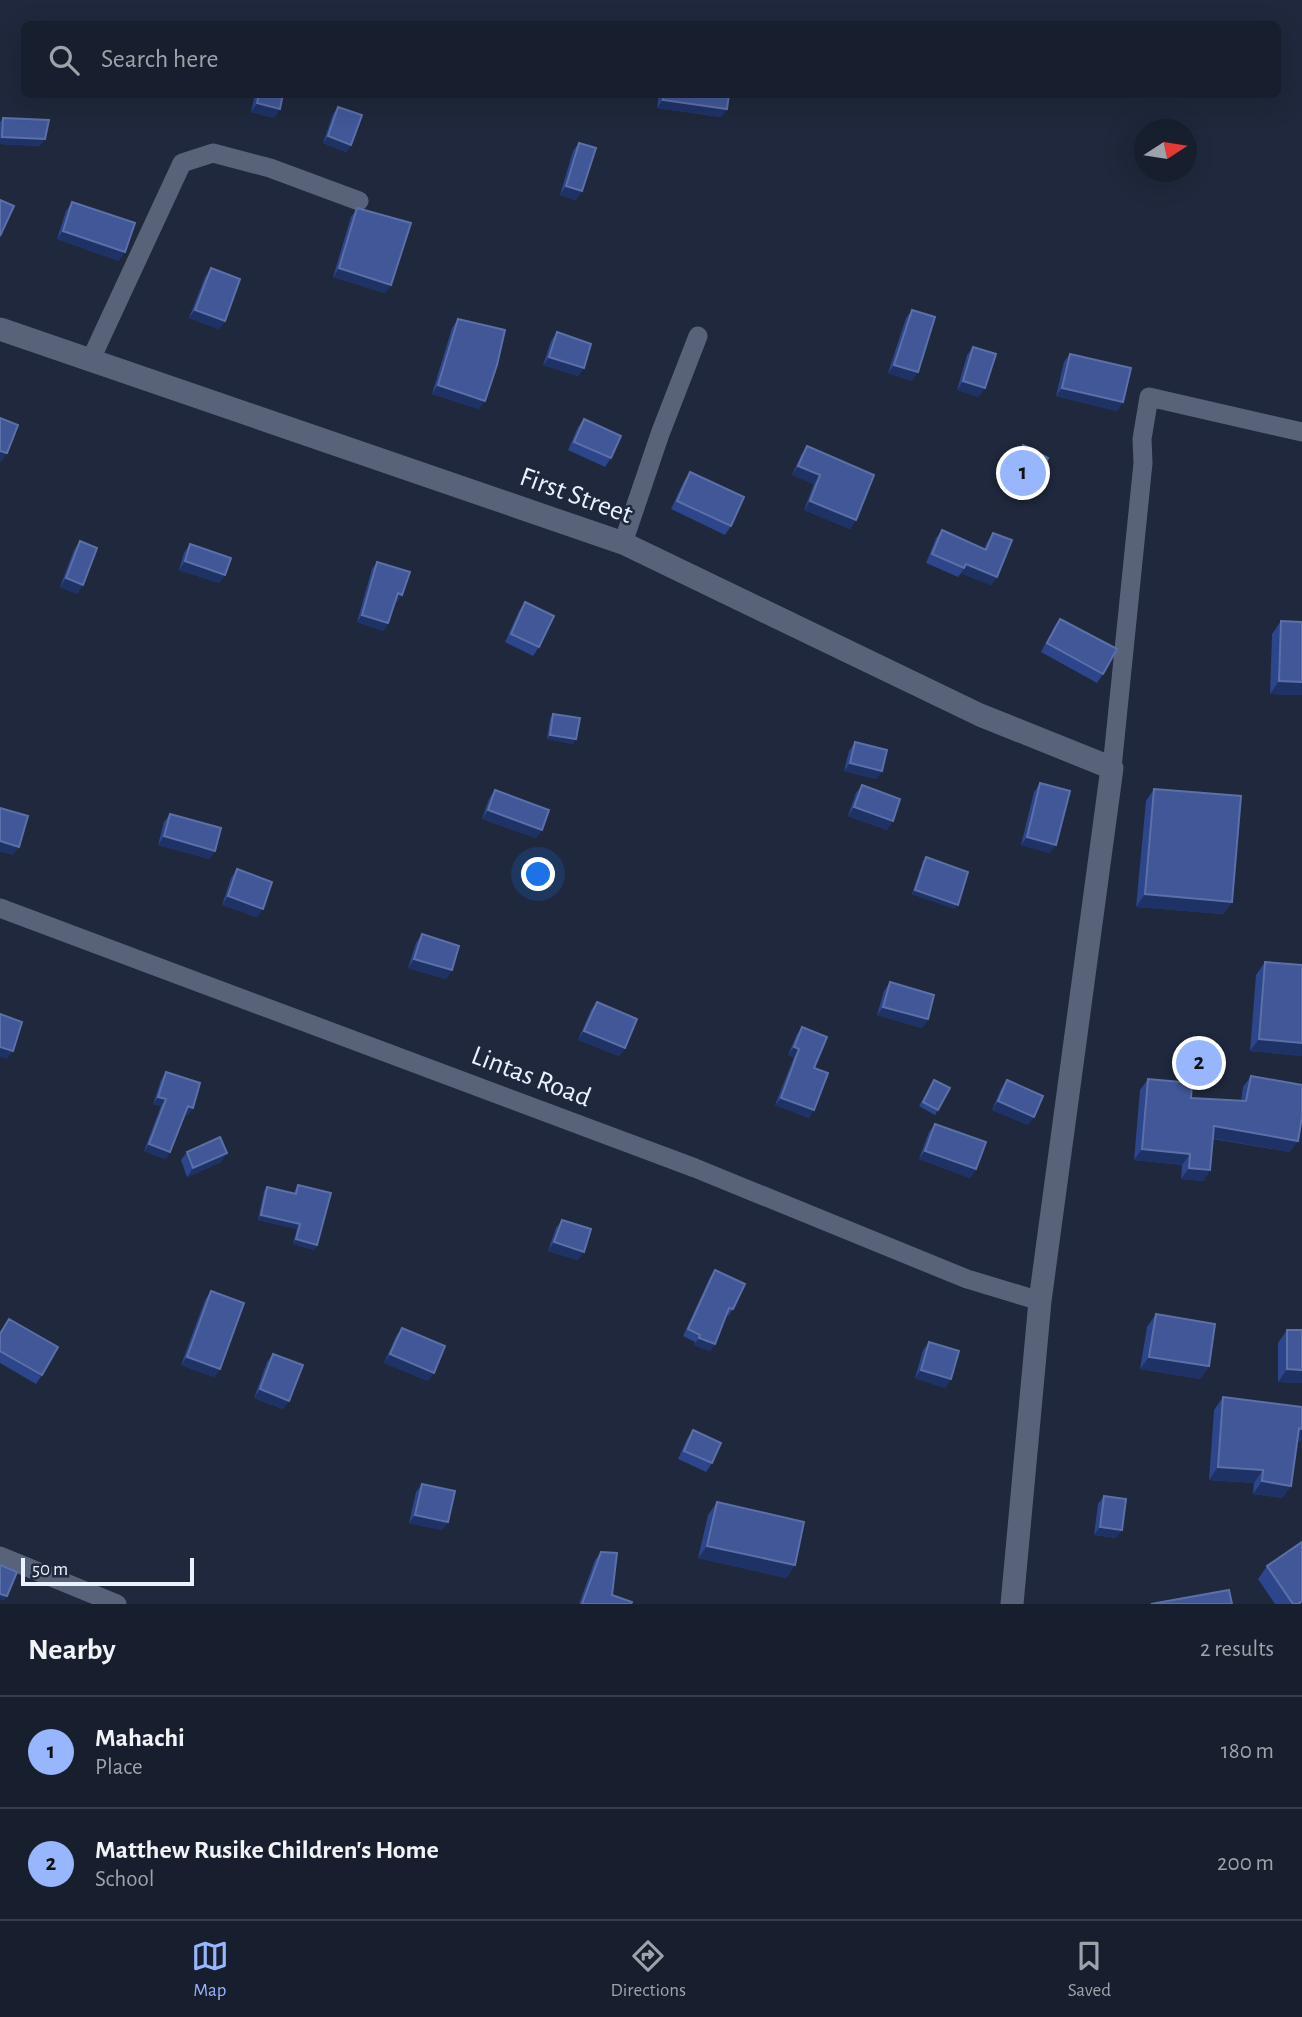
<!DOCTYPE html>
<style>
:root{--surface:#171e2d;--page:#242b39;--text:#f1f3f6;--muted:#9ea2aa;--line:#363c49;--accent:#97b6fd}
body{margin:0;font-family:"Alegreya Sans",sans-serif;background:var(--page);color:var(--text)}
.compass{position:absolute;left:1134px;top:119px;width:63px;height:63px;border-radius:50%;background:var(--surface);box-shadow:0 7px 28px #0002;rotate:78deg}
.scale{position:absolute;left:21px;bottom:18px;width:173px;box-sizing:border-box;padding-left:7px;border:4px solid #eaf1ff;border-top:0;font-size:19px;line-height:24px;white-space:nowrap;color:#eaf1ff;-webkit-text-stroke:5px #1f283c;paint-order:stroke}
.you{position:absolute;left:539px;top:875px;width:24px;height:24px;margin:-18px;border:5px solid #fff;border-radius:50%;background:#1a73e8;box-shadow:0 0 0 10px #1a73e833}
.badge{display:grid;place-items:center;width:46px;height:46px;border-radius:50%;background:var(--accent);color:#111;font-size:23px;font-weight:700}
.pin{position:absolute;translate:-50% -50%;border:4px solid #fff;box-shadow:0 2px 7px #0006}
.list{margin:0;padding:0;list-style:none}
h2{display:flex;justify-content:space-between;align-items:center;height:91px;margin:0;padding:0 28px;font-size:30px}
h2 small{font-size:23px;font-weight:400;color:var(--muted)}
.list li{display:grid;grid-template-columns:46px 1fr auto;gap:21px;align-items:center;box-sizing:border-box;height:112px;padding:0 28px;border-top:2px solid var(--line)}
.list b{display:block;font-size:26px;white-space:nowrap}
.list p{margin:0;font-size:23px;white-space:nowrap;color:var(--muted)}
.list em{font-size:23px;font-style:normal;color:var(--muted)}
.icon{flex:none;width:38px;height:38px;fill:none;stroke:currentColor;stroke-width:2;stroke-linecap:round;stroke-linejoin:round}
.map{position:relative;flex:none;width:1302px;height:1604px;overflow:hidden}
.search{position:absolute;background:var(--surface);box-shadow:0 7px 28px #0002;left:21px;right:21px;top:21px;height:77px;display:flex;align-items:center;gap:18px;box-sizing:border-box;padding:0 24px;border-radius:10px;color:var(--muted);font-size:26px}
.sheet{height:315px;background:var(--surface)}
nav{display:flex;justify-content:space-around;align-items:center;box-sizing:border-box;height:98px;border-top:2px solid var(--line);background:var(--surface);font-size:19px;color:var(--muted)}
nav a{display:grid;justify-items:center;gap:4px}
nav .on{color:var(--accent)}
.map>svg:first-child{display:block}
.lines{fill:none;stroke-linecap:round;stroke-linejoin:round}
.minor{stroke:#58637a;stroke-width:19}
.tertiary{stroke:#58637a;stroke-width:23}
.wall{fill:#2c458b}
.shaded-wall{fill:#1e3266}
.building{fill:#415797;stroke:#5b70a8;stroke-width:2}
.labels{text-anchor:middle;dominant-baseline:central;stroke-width:5;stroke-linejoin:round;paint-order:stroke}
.street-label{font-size:28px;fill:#eaf1ff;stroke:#1f283c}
</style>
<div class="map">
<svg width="1302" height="1604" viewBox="0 0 1302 1604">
<rect width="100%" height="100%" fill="#1f283c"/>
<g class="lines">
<path class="minor" d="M91,359L182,163L213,153L270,168L359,201
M623,543L660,434L698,336
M1112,768L1143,463L1142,439L1149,397L1302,432
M0,908L695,1168L967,1279L1040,1301
M0,1556L117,1604"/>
<path class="tertiary" d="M0,329L623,543L980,715L1112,768L1040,1301L1012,1604"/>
</g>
<path class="wall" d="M255,94H283L280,109L274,118L251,112Z
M659,94H729L727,109L721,117L657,108Z
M338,107L351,145L346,152L323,143L333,114Z
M3,118L40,146L0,144V122Z
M579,143L576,200L560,195L573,151Z
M72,202L119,261L57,239L66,211Z
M357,208L385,293L333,277L351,217Z
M211,268L225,321L219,329L189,318L205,277Z
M912,310V381L888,373L906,318Z
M458,319L479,409L432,394L452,328Z
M557,332L584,368L578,376L543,365L551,341Z
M973,347L979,397L957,390L967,355Z
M1070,354L1123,402L1117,411L1056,396L1064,362Z
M584,419L611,458L605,467L568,450L578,427Z
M1023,445L1034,485L1028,493L1003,481L1017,453Z
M807,446L856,520L850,529L804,510L814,484L792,475L801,455Z
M690,472L731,526L725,535L671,509L684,481Z
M942,530L984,549L987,542L993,533L997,577L991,585L961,573L958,577L926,563L936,538Z
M80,541L83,585L77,594L60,587L74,550Z
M190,544L225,575L219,583L179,570L184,553Z
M377,562L402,595L397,602L395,601L388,623L383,631L357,622L372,569Z
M525,602L539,647L533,656L505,642L519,611Z
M1060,619L1103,674L1097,683L1041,652L1054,627Z
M1281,621L1302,695L1270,694L1272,634Z
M553,714L573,744L547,739L550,719Z
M855,742L882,771L876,779L844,771L849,751Z
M1040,783L1050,853L1021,845L1034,792Z
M862,785L887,830L848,816L856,793Z
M1154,789L1232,902L1223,914L1136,907L1146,801Z
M495,790L542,830L536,838L482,819L489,799Z
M170,814L215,851L209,859L158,845L164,822Z
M926,857L955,909L912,894L923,861Z
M237,869L257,917L222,905L231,878Z
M422,934L452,970L446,979L408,968L416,943Z
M1265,962L1302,965V1056L1250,1051L1256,975Z
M890,982L928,1019L922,1028L877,1015L884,991Z
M597,1002L625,1048L619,1056L578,1040L591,1010Z
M802,1027L814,1068L809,1118L775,1105L794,1057L788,1055L797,1034Z
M166,1072L188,1115L185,1114L170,1152L165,1159L144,1151L161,1106L153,1104L161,1080Z
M1251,1076L1290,1152L1213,1139L1210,1170L1203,1181L1181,1179L1182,1165L1134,1160L1140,1090L1148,1079L1191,1098L1241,1101L1243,1087Z
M934,1080L938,1110L935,1115L919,1106Z
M1007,1080L1028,1125L992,1110L1001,1089Z
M935,1124L976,1169L970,1178L919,1159L929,1132Z
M187,1152L221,1162L187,1177L181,1160Z
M298,1185L317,1245L314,1250L293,1244L297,1229L258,1220L264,1191L267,1187L294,1194L295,1190Z
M562,1220L578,1260L548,1251L556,1228Z
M715,1270L733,1309L728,1316L726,1315L715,1344L710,1351L694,1345L695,1342L683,1336L710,1277Z
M211,1291L220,1369L214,1377L181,1365L205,1300Z
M1156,1314L1209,1366L1200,1379L1140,1369L1147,1327Z
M9,1319L42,1375L36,1384L0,1363V1332Z
M402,1328L428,1381L384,1363L396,1336Z
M1287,1330L1302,1383L1278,1382V1343Z
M929,1342L951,1379L945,1388L915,1378L923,1350Z
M273,1354L289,1401L283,1409L254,1398L267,1362Z
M1223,1397L1297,1441L1291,1486L1282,1498L1253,1494L1254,1483L1209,1480L1214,1410Z
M693,1430L712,1463L706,1472L678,1459L687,1439Z
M422,1484L448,1522L442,1530L409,1523L416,1492Z
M1104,1496L1116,1538L1094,1535L1098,1504Z
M717,1502L795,1565L786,1578L698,1558L708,1515Z
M601,1552L612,1595L631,1604H579L595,1560Z
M1267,1566L1302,1604H1275L1258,1579Z"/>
<path class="shaded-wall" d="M464,94H476L474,98Z
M663,100L727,109L721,117L657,108Z
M257,103L280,109L274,118L251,112Z
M328,136L351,145L346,152L323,143Z
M2,137L45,139L40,146L0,144V139Z
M566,186L582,191L576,200L560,195Z
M63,231L125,252L119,261L57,239Z
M339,268L391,285L385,293L333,277Z
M195,310L225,321L219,329L189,318Z
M549,357L584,368L578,376L543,365Z
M894,365L918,372L912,381L888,373Z
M963,381L985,388L979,397L957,390Z
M438,385L485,401L479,409L432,394Z
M1062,388L1123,402L1117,411L1056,396Z
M0,451L7,453L1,462H0Z
M798,466L820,475L814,484L792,475Z
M810,501L856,520L850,529L804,510Z
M185,561L225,575L219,583L179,570Z
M966,564L997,577L991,585L961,573Z
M66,578L83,585L77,594L60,587Z
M398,593L402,595L397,602L393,600Z
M362,615L388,623L383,631L357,622Z
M1279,681L1302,682V695L1270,694Z
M550,735L576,739L573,744L547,739Z
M850,763L882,771L876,779L844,771Z
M854,807L893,821L887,830L848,816Z
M488,810L542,830L536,838L482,819Z
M164,836L215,851L209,859L158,845Z
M1027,837L1056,845L1050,853L1021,845Z
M0,841L19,847L13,855L0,852Z
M915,890L958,905L955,909L912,894Z
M1145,894L1232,902L1223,914L1136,907Z
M228,896L263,909L257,917L222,905Z
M414,959L452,970L446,979L408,968Z
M883,1007L928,1019L922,1028L877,1015Z
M584,1031L625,1048L619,1056L578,1040Z
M1259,1039L1302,1043V1056L1250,1051Z
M0,1047L13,1051L7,1059L0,1057Z
M794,1047L799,1049L794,1057L788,1055Z
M158,1097L166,1099L161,1106L153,1104Z
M781,1098L814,1110L809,1118L775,1105Z
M998,1101L1034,1117L1028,1125L992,1110Z
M188,1106L193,1108L188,1115L183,1113Z
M1214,1126L1298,1141L1290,1152L1206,1137Z
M149,1144L170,1152L165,1159L144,1151Z
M1142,1149L1190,1154L1182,1165L1134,1160Z
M925,1151L976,1169L970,1178L919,1159Z
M227,1153L221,1162L187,1177L193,1168Z
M1189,1168L1210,1170L1203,1181L1181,1179Z
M261,1215L300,1224L297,1229L258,1220Z
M296,1239L317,1245L314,1250L293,1244Z
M554,1242L584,1252L578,1260L548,1251Z
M699,1338L715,1344L710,1351L694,1345Z
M390,1354L434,1373L428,1381L384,1363Z
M187,1357L220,1369L214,1377L181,1365Z
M1149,1357L1209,1366L1200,1379L1140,1369Z
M1287,1369L1302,1370V1383L1278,1382Z
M921,1370L951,1379L945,1388L915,1378Z
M260,1389L289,1401L283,1409L254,1398Z
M1299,1428L1302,1429V1442L1290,1441Z
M1218,1467L1263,1470L1254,1483L1209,1480Z
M1262,1481L1291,1486L1282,1498L1253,1494Z
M415,1515L448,1522L442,1530L409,1523Z
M1100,1527L1122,1530L1116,1538L1094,1535Z
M707,1546L795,1565L786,1578L698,1558Z
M0,1594L7,1596L4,1601L0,1599Z"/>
<path class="building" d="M259,94H283L280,109L257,103Z
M664,94H729L727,109L663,100Z
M338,107L362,115L351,145L328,136Z
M3,118L49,120L45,139L2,137Z
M579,143L596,148L582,191L566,186Z
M0,200L14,206L0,236Z
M72,202L135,223L125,252L63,231Z
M357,208L411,223L391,285L339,268Z
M211,268L240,279L225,321L195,310Z
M912,310L935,317L918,372L894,365Z
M458,319L505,330L497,365L485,401L438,385Z
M557,332L591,344L584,368L549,357Z
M973,347L996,354L985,388L963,381Z
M1070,354L1131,368L1123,402L1062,388Z
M0,418L18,425L7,453L0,451Z
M584,419L621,436L611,458L574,442Z
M1023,445L1048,458L1034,485L1009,472Z
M807,446L874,475L856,520L810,501L820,475L798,466Z
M690,472L744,497L731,526L677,501Z
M942,530L986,550L993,533L1012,540L997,577L966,564L964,568L932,554Z
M80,541L97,548L83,585L66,578Z
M190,544L231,558L225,575L185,561Z
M377,562L410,572L402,595L398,593L388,623L362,615Z
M525,602L554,616L539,647L511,634Z
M1060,619L1117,649L1103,674L1047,643Z
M1281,621L1302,622V682L1279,681Z
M553,714L580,718L576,739L550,735Z
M855,742L887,750L882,771L850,763Z
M1040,783L1070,791L1056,845L1027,837Z
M862,785L900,799L893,821L854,807Z
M1154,789L1241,796L1232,902L1145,894Z
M495,790L549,810L542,830L488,810Z
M0,808L28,816L19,847L0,841Z
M170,814L221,828L215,851L164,836Z
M926,857L968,872L958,905L915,890Z
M237,869L272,882L263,909L228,896Z
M422,934L459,946L452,970L414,959Z
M1265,962L1302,965V1043L1259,1039Z
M890,982L934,995L928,1019L883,1007Z
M597,1002L637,1019L625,1048L584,1031Z
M0,1014L22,1022L13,1051L0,1047Z
M802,1027L827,1037L814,1068L828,1073L814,1110L781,1098L799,1049L794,1047Z
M166,1072L200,1083L193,1108L188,1106L170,1152L149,1144L166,1099L158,1097Z
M1251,1076L1302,1085V1117L1298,1141L1214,1126L1210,1170L1189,1168L1190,1154L1142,1149L1148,1079L1192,1083L1191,1098L1246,1101Z
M934,1080L950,1088L938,1110L923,1102Z
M1007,1080L1043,1096L1034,1117L998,1101Z
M935,1124L986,1142L976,1169L925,1151Z
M220,1137L227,1153L193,1168L187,1152Z
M298,1185L331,1193L317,1245L296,1239L300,1224L261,1215L267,1187L296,1194Z
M562,1220L591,1229L584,1252L554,1242Z
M715,1270L745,1284L733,1309L729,1308L715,1344L699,1338L700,1335L688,1329Z
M211,1291L244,1303L220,1369L187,1357Z
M1156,1314L1215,1324L1209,1366L1149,1357Z
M9,1319L58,1347L42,1375L0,1351V1334Z
M402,1328L445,1346L434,1373L390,1354Z
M1287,1330H1302V1370L1287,1369Z
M929,1342L959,1351L951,1379L921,1370Z
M273,1354L303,1365L289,1401L260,1389Z
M1223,1397L1302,1407V1429L1299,1428L1291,1486L1262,1481L1263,1470L1218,1467Z
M693,1430L721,1443L712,1463L684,1451Z
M422,1484L455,1491L448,1522L415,1515Z
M1104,1496L1126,1499L1122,1530L1100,1527Z
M717,1502L804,1522L795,1565L707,1546Z
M1302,1542V1601L1298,1604H1293L1267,1566Z
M601,1552L617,1553L612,1595L632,1602L631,1604H582Z
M0,1565L17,1572L7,1596L0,1594Z
M1229,1590L1232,1604H1151Z"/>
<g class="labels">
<g class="street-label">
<text transform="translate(576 496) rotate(20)">First Street</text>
<text transform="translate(531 1077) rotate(21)">Lintas Road</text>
</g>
</g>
</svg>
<svg class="compass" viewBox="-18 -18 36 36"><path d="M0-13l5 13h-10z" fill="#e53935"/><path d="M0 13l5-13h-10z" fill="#9ea2aa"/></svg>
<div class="scale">50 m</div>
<div class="you"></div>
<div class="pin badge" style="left:1023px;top:473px">1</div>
<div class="pin badge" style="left:1199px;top:1063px">2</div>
<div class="search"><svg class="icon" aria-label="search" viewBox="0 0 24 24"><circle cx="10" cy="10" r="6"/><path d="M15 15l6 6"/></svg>Search here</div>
</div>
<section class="sheet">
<h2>Nearby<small>2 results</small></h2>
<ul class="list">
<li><span class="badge">1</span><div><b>Mahachi</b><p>Place</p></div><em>180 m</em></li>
<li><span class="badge">2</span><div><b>Matthew Rusike Children's Home</b><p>School</p></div><em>200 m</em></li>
</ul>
</section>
<nav>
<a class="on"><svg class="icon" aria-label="map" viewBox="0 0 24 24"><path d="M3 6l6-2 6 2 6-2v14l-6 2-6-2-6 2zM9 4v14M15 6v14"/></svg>Map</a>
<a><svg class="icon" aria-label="directions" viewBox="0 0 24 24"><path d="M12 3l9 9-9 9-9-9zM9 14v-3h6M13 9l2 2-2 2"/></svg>Directions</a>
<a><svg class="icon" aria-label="saved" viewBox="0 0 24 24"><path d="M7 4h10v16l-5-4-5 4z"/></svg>Saved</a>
</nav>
